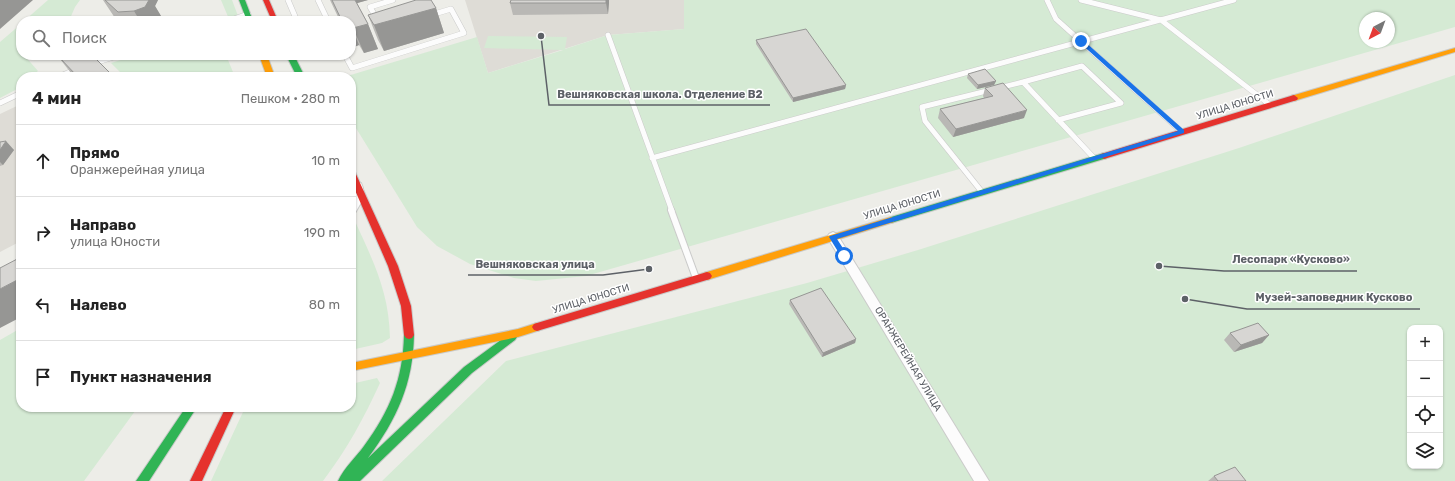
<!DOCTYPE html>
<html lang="ru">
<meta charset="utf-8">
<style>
:root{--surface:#fff;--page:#f2f2f2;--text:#222;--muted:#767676;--line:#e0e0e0}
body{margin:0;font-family:Rubik,sans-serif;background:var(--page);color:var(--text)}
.controls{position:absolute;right:12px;bottom:12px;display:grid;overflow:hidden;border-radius:8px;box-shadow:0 1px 3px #0004}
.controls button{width:36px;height:36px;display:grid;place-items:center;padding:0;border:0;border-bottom:1px solid var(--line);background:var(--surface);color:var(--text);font:20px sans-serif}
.compass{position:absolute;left:1359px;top:12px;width:36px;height:36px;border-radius:50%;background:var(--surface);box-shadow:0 1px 3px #0004;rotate:221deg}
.stop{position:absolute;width:12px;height:12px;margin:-9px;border:3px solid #1a73e8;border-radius:50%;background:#fff}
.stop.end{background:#1a73e8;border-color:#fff;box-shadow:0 1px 4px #0008}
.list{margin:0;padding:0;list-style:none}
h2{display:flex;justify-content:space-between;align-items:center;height:52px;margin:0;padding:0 16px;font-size:17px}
h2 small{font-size:13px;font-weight:400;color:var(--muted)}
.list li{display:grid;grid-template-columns:26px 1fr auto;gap:12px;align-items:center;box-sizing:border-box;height:72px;padding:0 16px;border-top:1px solid var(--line)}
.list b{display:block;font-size:15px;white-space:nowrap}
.list p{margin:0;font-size:13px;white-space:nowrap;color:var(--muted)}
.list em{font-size:13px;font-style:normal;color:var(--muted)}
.icon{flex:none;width:22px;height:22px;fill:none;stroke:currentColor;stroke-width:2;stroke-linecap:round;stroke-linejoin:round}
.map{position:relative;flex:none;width:1455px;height:481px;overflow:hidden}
.search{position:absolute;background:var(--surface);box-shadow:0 1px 3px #0004;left:16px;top:16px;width:340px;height:44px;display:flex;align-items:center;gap:10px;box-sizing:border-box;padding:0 14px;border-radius:16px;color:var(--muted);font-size:15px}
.panel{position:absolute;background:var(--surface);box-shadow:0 1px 3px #0004;left:16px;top:72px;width:340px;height:340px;border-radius:16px}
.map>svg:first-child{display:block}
.education{fill:#dedcd6}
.green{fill:#d5ead4;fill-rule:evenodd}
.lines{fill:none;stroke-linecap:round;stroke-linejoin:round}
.lane-far1-casing{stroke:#cbcbca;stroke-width:6}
.lane-casing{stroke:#cbcbca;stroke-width:8}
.street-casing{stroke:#cbcbca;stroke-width:2}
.fast-casing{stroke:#c9cac9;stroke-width:2}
.slow-casing{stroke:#c9cac9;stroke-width:2}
.jam-casing{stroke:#c9cac9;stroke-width:2}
.lane-far1{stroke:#fcfcfc;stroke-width:5}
.lane{stroke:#fcfcfc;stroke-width:6}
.street{fill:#fcfcfc;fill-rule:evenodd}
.fast{fill:#30b455;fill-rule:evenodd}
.slow{fill:#ff9f0a;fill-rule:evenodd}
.jam{fill:#e5322d;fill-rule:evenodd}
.wall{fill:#b9b8b5}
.shaded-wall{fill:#969694}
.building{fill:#d7d6d3;stroke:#969694}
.route{fill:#1a73e8}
.labels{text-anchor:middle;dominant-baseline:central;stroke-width:3;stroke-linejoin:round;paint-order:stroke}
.street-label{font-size:10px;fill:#5d6167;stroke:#fff}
.leader{fill:none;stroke:#5d6167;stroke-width:1.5}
.callout-dot{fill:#5d6167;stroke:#fff;stroke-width:1.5}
.callout-label{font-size:11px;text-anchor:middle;font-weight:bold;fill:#5d6167;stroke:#fff;stroke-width:3;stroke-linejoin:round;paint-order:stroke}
</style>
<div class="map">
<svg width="1455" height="481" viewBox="0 0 1455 481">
<rect width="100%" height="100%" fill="#edede8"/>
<path class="education" d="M465,0H684L685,29L608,35L488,73Z
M21,104V241L0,252V114Z"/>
<path class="green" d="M48,0H80L75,7L69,21H24Z
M221,0H232L238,16L229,19Z
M684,0H1455V27L586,276L536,281L514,278L470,264L437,246L417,227L351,120V77H344L477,37L488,73L563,50L484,48L488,36L567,37L565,49L608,35L684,29ZM1365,18H1389V42H1365Z
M21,24V48L19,49L21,52V55H24L38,71L31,77H21V87L0,98V42Z
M137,55H226L235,77H125L111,63Z
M1455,75V481H382L506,361L807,283L918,250L1239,148ZM1410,328H1440V466H1410Z
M354,219C373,261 389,291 390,338L382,343L351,350V221Z
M21,328V407H138L84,481H0V340Z
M377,378L380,383C363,420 347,449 323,481H211L243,412L250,407H351V384Z"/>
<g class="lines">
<defs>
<path id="lane-far1" d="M288,0L297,21
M318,0L328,21
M1047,0L1056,19L1182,132
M1081,0L1161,20L1270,105
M377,19L370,7L393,0
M228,21L248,14
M608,35L672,211
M345,55L352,68L464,33L451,9L431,15
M91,64L120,55
M58,77L77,69
M1023,82L1082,66L1121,103L1058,120
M0,103L21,93
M652,158L1234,0
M982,192L925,121L922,107L1023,82L1094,158"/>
<path id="lane" d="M671,210L696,278"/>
<path id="street" d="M357,182L361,183C367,194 361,203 355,213L351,214V186L353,183Z
M833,232L837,234L989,481H974L829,240L827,237L829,234Z"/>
<path id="fast" d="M239,0H245L253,21H247Z
M286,55H294L305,77H297Z
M1104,153L1108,156L1107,158L891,223L887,220L891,217Z
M409,331L412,332L414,335C413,384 397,419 368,458L464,367L509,334L512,333L515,334L517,337L515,340L472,373L360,481H338C344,468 356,457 364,446C390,411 403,379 404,335L406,332Z
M186,407H197L149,481H136Z"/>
<path id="slow" d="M1455,48V52L1297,100L1294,101L1290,98L1291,96Z
M259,55H267L275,77H267Z
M891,217L894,218L895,220L894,222L707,280L704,279L702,276L704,273L707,272Z
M537,323L540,324L542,327L540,330L518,337L351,371V363L518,329Z"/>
<path id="jam" d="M263,0H269L278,21H272Z
M1294,95L1298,98L1297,100L1104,159L1100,156L1101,154Z
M351,169L355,172L398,266L411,306L414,335L412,338L409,339L406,338L404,335L401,306L388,266L351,181Z
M707,272L710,273L712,276L710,279L537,331L534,330L532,327L534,324L537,323Z
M226,407H236L202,481H190Z"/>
</defs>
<use href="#lane-far1" class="lane-far1-casing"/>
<use href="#lane" class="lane-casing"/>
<use href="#street" class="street-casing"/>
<use href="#fast" class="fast-casing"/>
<use href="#slow" class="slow-casing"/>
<use href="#jam" class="jam-casing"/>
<use href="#lane-far1" class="lane-far1"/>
<use href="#lane" class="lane"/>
<use href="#street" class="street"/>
<use href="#fast" class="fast"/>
<use href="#slow" class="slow"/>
<use href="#jam" class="jam"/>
</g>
<path class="wall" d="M103,0H158L155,6L164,21H117Z
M330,0H368L357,3L368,24L378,49L364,53L359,45L354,47L351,42V21H340Z
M511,0H609V3L608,14L513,15L510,3Z
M436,8L444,33L384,51L378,40L368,15Z
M756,40L846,85L845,89L793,102L756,44Z
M57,55L114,77H74Z
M968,74L996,81L994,85L977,89L967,78Z
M985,88L1024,118L953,137L938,118L940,109L984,98L983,96Z
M0,142L14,150L3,165L0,166Z
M790,300L856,339L855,343L822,357L789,304Z
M1230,333L1269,335L1262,343L1234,352L1224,340Z
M1214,476L1246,481H1208Z"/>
<path class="shaded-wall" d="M0,0H33L0,29Z
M143,0H158L155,6L164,21H140L134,11Z
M352,0H368L354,4Z
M606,0H609V3L608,14L606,3Z
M436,8L444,33L384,51L374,25Z
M368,24L378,49L364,53L353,28Z
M351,25L359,45L354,47L351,41Z
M996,81L994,85L977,89L978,85Z
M846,85L845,89L793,102V98Z
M1027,110L1024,118L953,137L956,129Z
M6,141L14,150L3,165L0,162V150Z
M21,278V317L0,328V289Z
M1269,335L1262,343L1234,352L1241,345Z
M856,339L855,343L822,357L823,353Z"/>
<path class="building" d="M105,0H149L145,7L134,11L118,12Z
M332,0H355L368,24L353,28L351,24V21H349V20L342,21Z
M416,0H431L436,8L374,25L368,15Z
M511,0H606V3H510Z
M806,29L846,85L793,98L756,40Z
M57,55H92L114,77H78Z
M985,69L996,81L978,85L968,74Z
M1003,83L1027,110L956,129L940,109L993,96L985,88Z
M6,141L0,150V142Z
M21,257V278L0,289V268Z
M821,288L856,339L823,353L790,300Z
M1258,323L1269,335L1241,345L1230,333Z
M1235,467L1246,481H1218L1214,476Z"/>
<path class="route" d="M1079,40H1083L1184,130V133L837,239L848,256L847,258H842L829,237L830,236L1178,131L1079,42Z"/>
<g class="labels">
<g class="street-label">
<text transform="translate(1235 105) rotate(-17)">УЛИЦА ЮНОСТИ</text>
<text transform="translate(902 205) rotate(-17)">УЛИЦА ЮНОСТИ</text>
<text transform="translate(591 299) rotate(-17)">УЛИЦА ЮНОСТИ</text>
<text transform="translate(908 359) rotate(59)">ОРАНЖЕРЕЙНАЯ УЛИЦА</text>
</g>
</g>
<path class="leader" d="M541 36L549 105H770M1159 266L1224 271H1357M649 269L603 275H468M1185 299L1247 309H1420"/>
<g class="callout-dot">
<circle cx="541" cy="36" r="4"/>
<circle cx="1159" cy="266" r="4"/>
<circle cx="649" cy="269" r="4"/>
<circle cx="1185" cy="299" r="4"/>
</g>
<g class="callout-label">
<text x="660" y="98">Вешняковская школа. Отделение В2</text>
<text x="1291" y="263">Лесопарк «Кусково»</text>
<text x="535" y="268">Вешняковская улица</text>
<text x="1334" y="301">Музей-заповедник Кусково</text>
</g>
</svg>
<div class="controls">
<button>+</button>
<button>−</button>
<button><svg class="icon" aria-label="locate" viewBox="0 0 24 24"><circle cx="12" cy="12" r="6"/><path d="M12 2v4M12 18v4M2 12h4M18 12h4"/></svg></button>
<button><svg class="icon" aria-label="layers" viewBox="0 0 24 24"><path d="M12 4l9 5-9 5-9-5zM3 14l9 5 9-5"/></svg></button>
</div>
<svg class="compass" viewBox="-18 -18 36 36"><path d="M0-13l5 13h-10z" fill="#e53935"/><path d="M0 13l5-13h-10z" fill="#767676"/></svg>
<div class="stop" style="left:844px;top:256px"></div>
<div class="stop end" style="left:1081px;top:41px"></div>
<div class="search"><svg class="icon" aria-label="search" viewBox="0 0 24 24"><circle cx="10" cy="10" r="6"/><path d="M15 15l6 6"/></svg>Поиск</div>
<section class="panel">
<h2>4 мин<small>Пешком · 280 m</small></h2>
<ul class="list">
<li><svg class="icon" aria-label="ahead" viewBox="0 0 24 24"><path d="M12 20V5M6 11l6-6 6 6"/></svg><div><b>Прямо</b><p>Оранжерейная улица</p></div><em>10 m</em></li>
<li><svg class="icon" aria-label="right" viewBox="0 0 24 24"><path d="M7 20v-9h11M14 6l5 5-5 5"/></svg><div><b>Направо</b><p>улица Юности</p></div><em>190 m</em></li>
<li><svg class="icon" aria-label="left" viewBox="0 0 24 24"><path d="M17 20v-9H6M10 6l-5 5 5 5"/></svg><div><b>Налево</b></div><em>80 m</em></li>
<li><svg class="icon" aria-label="arrive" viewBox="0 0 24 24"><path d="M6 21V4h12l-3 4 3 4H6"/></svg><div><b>Пункт назначения</b></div></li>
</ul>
</section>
</div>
